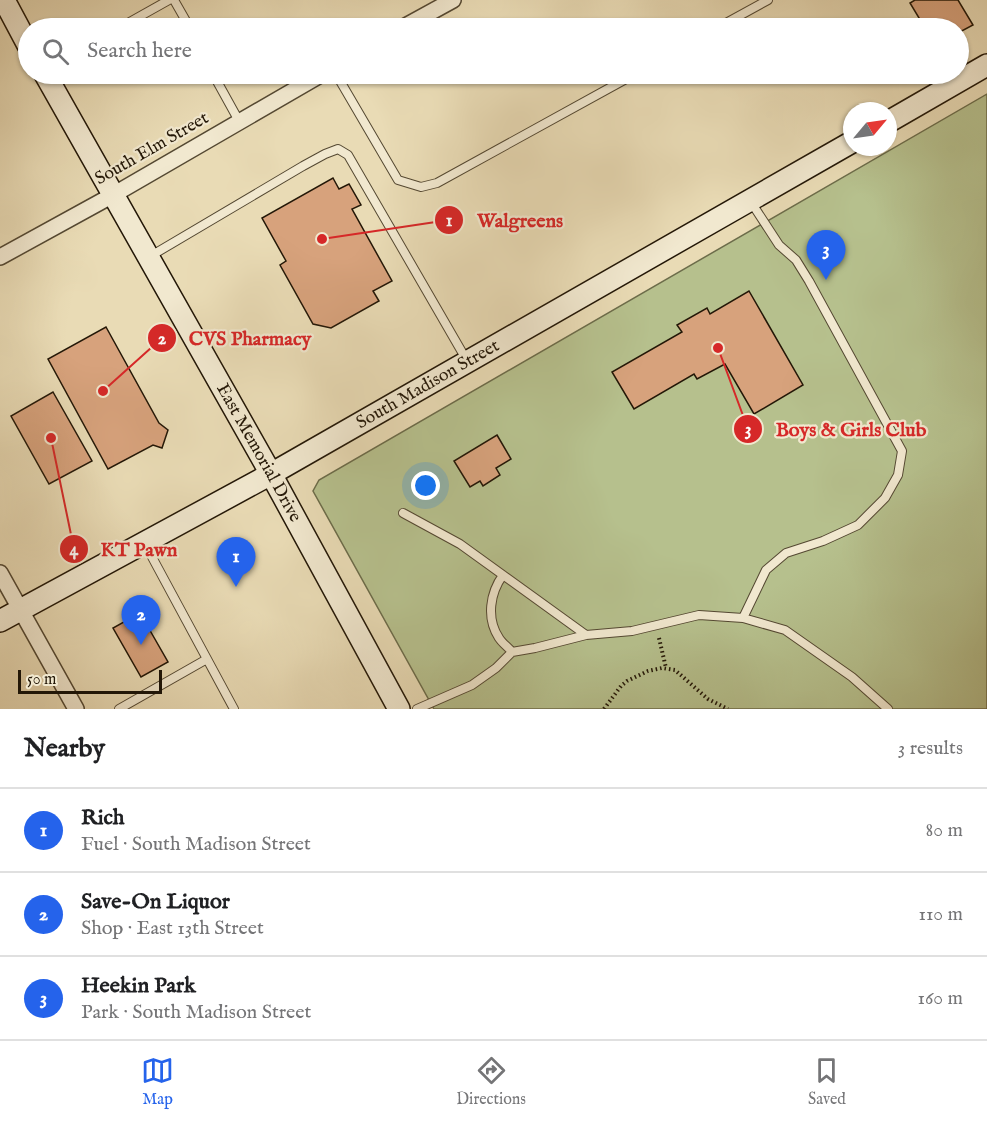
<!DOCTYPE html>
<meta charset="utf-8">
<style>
:root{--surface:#fff;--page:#f6f6f6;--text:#202124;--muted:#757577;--line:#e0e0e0;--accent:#2563eb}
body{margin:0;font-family:"IM FELL English",serif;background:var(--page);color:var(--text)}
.compass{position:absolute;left:843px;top:102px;width:54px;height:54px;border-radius:50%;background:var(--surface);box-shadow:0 2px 4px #0004;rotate:61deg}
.scale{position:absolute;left:18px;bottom:15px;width:144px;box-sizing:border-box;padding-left:6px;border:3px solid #231707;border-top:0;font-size:16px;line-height:21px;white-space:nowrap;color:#231707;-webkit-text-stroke:4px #f1e8cf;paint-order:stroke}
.you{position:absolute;left:426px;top:486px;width:21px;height:21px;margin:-15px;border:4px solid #fff;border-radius:50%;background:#1a73e8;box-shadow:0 0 0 9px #1a73e833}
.badge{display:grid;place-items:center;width:39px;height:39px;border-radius:50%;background:var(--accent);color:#fff;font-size:20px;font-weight:700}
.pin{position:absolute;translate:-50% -50px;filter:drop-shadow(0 2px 3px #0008)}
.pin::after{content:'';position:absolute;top:32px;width:21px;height:18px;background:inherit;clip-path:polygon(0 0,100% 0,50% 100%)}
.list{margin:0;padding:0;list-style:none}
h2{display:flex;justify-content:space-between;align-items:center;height:78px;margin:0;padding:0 24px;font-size:26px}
h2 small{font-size:20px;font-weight:400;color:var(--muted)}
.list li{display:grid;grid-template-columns:39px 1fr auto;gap:18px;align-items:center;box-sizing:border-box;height:84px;padding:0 24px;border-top:2px solid var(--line)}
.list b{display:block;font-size:22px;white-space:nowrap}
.list p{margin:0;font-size:20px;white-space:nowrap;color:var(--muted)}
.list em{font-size:20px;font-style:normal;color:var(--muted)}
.icon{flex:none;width:33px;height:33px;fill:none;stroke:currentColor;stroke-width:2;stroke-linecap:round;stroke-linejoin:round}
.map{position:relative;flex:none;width:987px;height:709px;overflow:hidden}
.search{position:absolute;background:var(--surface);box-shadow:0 2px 4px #0004;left:18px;right:18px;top:18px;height:66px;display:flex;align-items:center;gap:15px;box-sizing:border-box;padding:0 21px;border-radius:33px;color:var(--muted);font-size:22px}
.sheet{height:330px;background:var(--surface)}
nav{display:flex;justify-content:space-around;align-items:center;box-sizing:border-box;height:84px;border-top:2px solid var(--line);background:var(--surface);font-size:16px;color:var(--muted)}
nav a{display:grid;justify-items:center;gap:3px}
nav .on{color:var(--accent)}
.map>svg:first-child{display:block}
.green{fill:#b6c08d;stroke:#6c6c4a;stroke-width:1.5}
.building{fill:#d7a27c;stroke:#231707;stroke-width:1.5}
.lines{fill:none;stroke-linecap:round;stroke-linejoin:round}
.lane-casing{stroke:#544832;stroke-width:10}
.street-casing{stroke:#544832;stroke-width:18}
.secondary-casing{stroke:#231707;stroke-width:24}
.path{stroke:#231707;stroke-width:4;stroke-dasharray:1.5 3;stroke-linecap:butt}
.lane{stroke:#f1e8cf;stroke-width:8}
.street{stroke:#f1e8cf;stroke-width:15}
.secondary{stroke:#f1e8cf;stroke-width:21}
.labels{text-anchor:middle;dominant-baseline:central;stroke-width:4.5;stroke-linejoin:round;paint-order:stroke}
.street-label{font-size:18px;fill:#231707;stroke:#f1e8cf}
.leader{fill:none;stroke:#d62828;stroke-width:2}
.callout-dot{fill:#d62828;stroke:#f1e8cf;stroke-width:2}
.mark-label{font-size:18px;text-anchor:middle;font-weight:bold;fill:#fff}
.callout-label{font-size:20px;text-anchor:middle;font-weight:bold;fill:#d62828;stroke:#f1e8cf;stroke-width:4.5;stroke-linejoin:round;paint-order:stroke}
</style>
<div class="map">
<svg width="987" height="709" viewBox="0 0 987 709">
<rect width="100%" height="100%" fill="#e9dbb5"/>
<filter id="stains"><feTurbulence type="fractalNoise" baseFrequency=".00333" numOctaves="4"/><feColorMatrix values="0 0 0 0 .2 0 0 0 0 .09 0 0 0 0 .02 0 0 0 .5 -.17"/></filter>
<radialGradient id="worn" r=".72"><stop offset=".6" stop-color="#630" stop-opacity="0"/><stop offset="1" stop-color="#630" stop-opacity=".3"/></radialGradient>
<path class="green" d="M987,94V709H434L313,491L319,480Z"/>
<path class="building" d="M915,0H958L973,25L958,33V28H925L910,3Z
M333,178L339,189L349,184L361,205L352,209L392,281L373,291L379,301L331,328L313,324L280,265L286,261L262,218Z
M749,291L803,385L754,414L725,364L697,379L694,374L634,409L612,372L682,332L677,325L707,308L710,314Z
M106,327L159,423L168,430L162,448L153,445L108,469L48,359Z
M53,392L92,461L49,484L11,416Z
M497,435L511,459L496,468L500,475L483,486L480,481L470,487L454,461Z
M140,613L168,662L141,677L113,628Z"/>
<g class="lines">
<defs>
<path id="lane" d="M174,0L190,28
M119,28L169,0
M717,28L768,0
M213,74L239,121
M336,74L398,180L421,187L437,183L635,74
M149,257L303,166L325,154L338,149L348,155L466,359
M403,513L460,544L586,635
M145,544L234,709
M503,575C490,593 486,618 499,638C502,643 508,647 512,652
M743,618L766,570L786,553L823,541L858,525L885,498L898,475L902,451L809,281L796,260L779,245L751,202
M119,709L207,659
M417,709L472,685L496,668L512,652L535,648L586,635L632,631L699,615L743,618L785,630L852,677L888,709"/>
<path id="street" d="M402,28L453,0
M0,257L113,195L322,74
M0,573L76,709"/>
<g id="secondary">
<path d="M4,0L28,45"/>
<path id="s1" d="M45,74L271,474L399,709"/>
<path d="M888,122L987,65"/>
<path id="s2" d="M0,621L271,474L852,142"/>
</g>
</defs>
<use href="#lane" class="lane-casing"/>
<use href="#street" class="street-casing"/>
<use href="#secondary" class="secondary-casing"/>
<path class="path" d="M659,638L666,668
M604,709L621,686L627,681L648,671L662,668L675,670L708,699L728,709"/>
<use href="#lane" class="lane"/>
<use href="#street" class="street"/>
<use href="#secondary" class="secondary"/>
</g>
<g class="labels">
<g class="street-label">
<text transform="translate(152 149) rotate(-30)">South Elm Street</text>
<text stroke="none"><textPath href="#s2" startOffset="489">South Madison Street</textPath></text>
<text stroke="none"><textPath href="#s1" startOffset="435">East Memorial Drive</textPath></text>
</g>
</g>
<path class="leader" d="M322 239L449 220M103 391L162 338M718 348L748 429M51 438L74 549"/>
<g class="callout-dot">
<circle cx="322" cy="239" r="6"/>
<circle cx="103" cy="391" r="6"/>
<circle cx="718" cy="348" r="6"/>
<circle cx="51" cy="438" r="6"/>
<circle cx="449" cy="220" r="15"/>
<circle cx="162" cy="338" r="15"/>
<circle cx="748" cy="429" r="15"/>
<circle cx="74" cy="549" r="15"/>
</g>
<g class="mark-label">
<text x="449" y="226">1</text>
<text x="162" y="344">2</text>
<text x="748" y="435">3</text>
<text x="74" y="555">4</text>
</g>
<g class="callout-label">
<text x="520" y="227">Walgreens</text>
<text x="250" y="345">CVS Pharmacy</text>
<text x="851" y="436">Boys &amp; Girls Club</text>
<text x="139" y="556">KT Pawn</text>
</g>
<rect width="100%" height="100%" filter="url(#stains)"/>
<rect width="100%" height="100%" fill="url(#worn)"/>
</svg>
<svg class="compass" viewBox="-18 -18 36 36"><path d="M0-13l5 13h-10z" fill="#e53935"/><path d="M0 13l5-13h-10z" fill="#757577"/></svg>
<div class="scale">50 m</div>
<div class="you"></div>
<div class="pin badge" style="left:236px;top:587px">1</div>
<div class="pin badge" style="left:141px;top:645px">2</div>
<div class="pin badge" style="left:826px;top:280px">3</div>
<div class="search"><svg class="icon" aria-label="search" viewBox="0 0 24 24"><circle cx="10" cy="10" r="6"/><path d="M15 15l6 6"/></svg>Search here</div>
</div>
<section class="sheet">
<h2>Nearby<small>3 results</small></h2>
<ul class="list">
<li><span class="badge">1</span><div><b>Rich</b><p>Fuel · South Madison Street</p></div><em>80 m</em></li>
<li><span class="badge">2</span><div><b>Save-On Liquor</b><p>Shop · East 13th Street</p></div><em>110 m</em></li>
<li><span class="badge">3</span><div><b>Heekin Park</b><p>Park · South Madison Street</p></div><em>160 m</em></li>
</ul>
</section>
<nav>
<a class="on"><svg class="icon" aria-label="map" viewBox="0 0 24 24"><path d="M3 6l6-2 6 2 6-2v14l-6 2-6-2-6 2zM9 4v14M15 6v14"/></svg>Map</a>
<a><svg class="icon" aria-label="directions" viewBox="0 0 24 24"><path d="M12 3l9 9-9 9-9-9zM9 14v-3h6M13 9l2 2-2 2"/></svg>Directions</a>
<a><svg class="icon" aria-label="saved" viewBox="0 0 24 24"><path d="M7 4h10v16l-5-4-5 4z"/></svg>Saved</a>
</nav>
